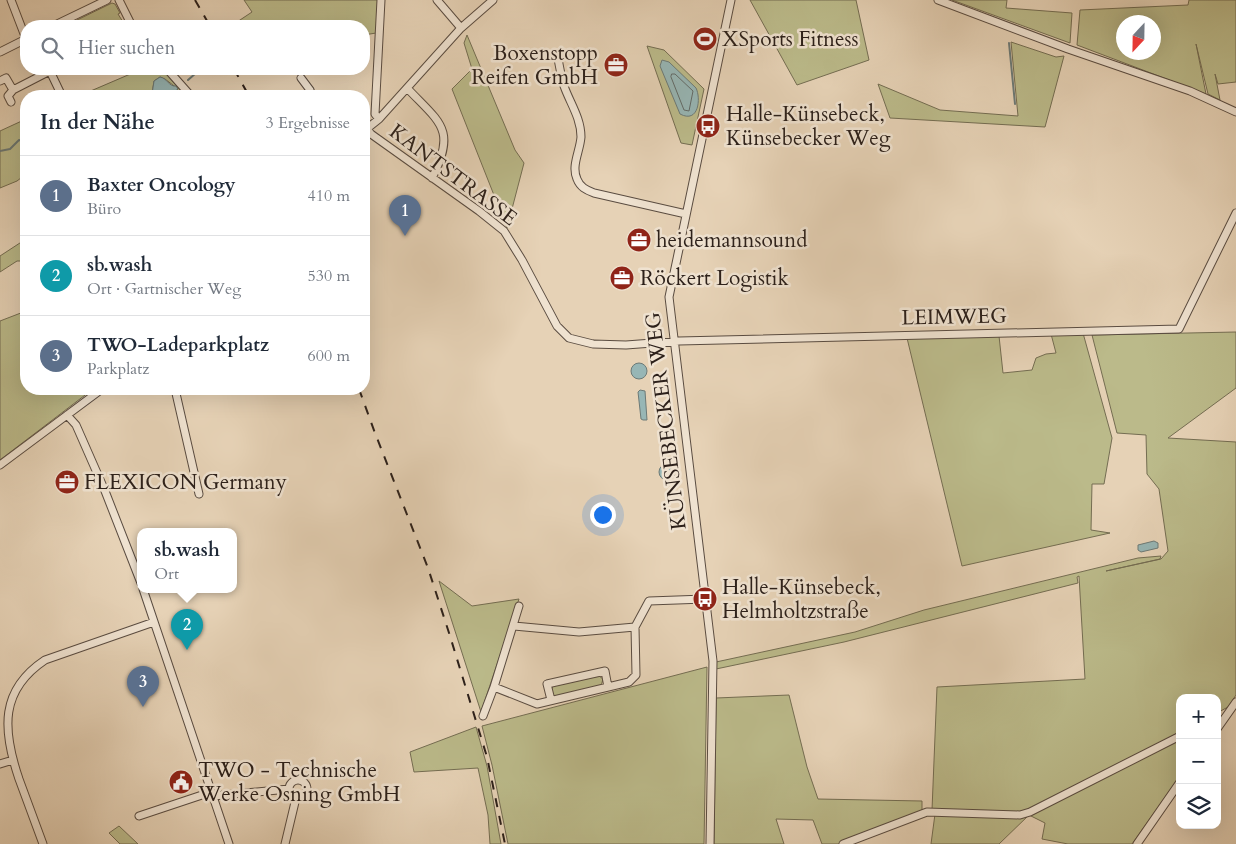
<!DOCTYPE html>
<html lang="de">
<meta charset="utf-8">
<style>
:root{--surface:#fff;--page:#f2f2f3;--text:#1f2937;--muted:#747a83;--line:#e0e1e3;--accent:#8f2418}
body{margin:0;font-family:Cardo,serif;background:var(--page);color:var(--text)}
.controls{position:absolute;right:15px;bottom:15px;display:grid;overflow:hidden;border-radius:10px;box-shadow:0 5px 20px #0002}
.controls button{width:45px;height:45px;display:grid;place-items:center;padding:0;border:0;border-bottom:1px solid var(--line);background:var(--surface);color:var(--text);font:25px sans-serif}
.compass{position:absolute;left:1116px;top:15px;width:45px;height:45px;border-radius:50%;background:var(--surface);box-shadow:0 5px 20px #0002;rotate:202deg}
.you{position:absolute;left:602px;top:514px;width:18px;height:18px;margin:-12px;border:4px solid #fff;border-radius:50%;background:#1a73e8;box-shadow:0 0 0 8px #1a73e833}
.badge{display:grid;place-items:center;width:32px;height:32px;border-radius:50%;background:var(--accent);color:#fff;font-size:16px;font-weight:700}
.pin{position:absolute;translate:-50% -41px;filter:drop-shadow(0 1px 2px #0008)}
.pin::after{content:'';position:absolute;top:26px;width:18px;height:15px;background:inherit;clip-path:polygon(0 0,100% 0,50% 100%)}
.popup{position:absolute;left:137px;top:528px;width:100px;height:65px;box-sizing:border-box;display:grid;place-content:center;border-radius:10px;background:var(--surface);filter:drop-shadow(0 1px 4px #0005);font-size:16px;white-space:nowrap;color:var(--muted)}
.popup b{font-size:19px;color:var(--text)}
.popup::after{content:'';position:absolute;left:50%;top:100%;margin-left:-10px;border:10px solid transparent;border-top-color:var(--surface)}
.list{margin:0;padding:0;list-style:none}
h2{display:flex;justify-content:space-between;align-items:center;height:65px;margin:0;padding:0 20px;font-size:21px}
h2 small{font-size:16px;font-weight:400;color:var(--muted)}
.list li{display:grid;grid-template-columns:32px 1fr auto;gap:15px;align-items:center;box-sizing:border-box;height:80px;padding:0 20px;border-top:1px solid var(--line)}
.list b{display:block;font-size:19px;white-space:nowrap}
.list p{margin:0;font-size:16px;white-space:nowrap;color:var(--muted)}
.list em{font-size:16px;font-style:normal;color:var(--muted)}
.icon{flex:none;width:28px;height:28px;fill:none;stroke:currentColor;stroke-width:2;stroke-linecap:round;stroke-linejoin:round}
.map{position:relative;flex:none;width:1236px;height:844px;overflow:hidden}
.search{position:absolute;background:var(--surface);box-shadow:0 5px 20px #0002;left:20px;top:20px;width:350px;height:55px;display:flex;align-items:center;gap:12px;box-sizing:border-box;padding:0 18px;border-radius:20px;color:var(--muted);font-size:19px}
.panel{position:absolute;background:var(--surface);box-shadow:0 5px 20px #0002;left:20px;top:90px;width:350px;height:305px;border-radius:20px}
.map>svg:first-child{display:block}
.green{fill:#bbba8a;stroke:#746d52;fill-rule:evenodd}
.water{fill:#97b6b5;stroke:#6c7a77}
.lines{fill:none;stroke-linecap:round;stroke-linejoin:round}
.shore{stroke:#626b68;stroke-width:1}
.stream{stroke:#6c7a77;stroke-width:2}
.minor-casing{stroke:#5a4c41;stroke-width:9}
.minor{stroke:#efe2d0;stroke-width:7}
.rail{stroke:#2c201a;stroke-width:2;stroke-dasharray:9 9;stroke-linecap:butt}
.labels{text-anchor:middle;dominant-baseline:central;stroke-width:5;stroke-linejoin:round;paint-order:stroke}
.poi-label{font-size:21px;fill:#2c201a;stroke:#efe2d0;text-anchor:start}
.street-label{font-size:21px;fill:#2c201a;stroke:#efe2d0}
</style>
<div class="map">
<svg width="1236" height="844" viewBox="0 0 1236 844">
<rect width="100%" height="100%" fill="#e6d2b6"/>
<filter id="stains"><feTurbulence type="fractalNoise" baseFrequency=".004" numOctaves="4"/><feColorMatrix values="0 0 0 0 .2 0 0 0 0 .09 0 0 0 0 .02 0 0 0 .5 -.17"/></filter>
<radialGradient id="worn" r=".72"><stop offset=".6" stop-color="#630" stop-opacity="0"/><stop offset="1" stop-color="#630" stop-opacity=".3"/></radialGradient>
<path class="green" d="M244,0H378L376,33L364,35V26H231L252,12Z
M750,0H856L869,60L797,85Z
M952,0H1007L1006,8L1072,13L1070,43Z
M1189,0H1236V82L1218,84L1215,74L1220,100L1208,94L1196,44L1206,94L1077,45L1080,10L1188,5ZM1124,22H1154V52H1124Z
M112,3L115,4L120,13L118,14L123,22C111,29 94,26 80,26L77,20Z
M467,35L515,150L524,163L507,228L452,89L472,69L464,43Z
M1011,42L1056,57L1064,56L1045,127L890,118L878,84L940,110L1018,116Z
M647,46L664,50L704,89L692,145L681,143Z
M142,69H162L185,95L183,96H169L178,89L165,79L160,77L154,81L152,94L148,96H79Z
M26,119V174L17,181L0,188V131Z
M26,239V261H17L0,272V256Z
M26,311V389H93L0,460V321Z
M1236,332V388L1168,438L1236,442V695L1228,707L1217,713V698H1180V732L1034,808L1022,812L932,810L937,687L1085,679L1079,576L1077,577L1078,583L844,642L716,669V662L855,632L924,610L1138,558L1161,556L1160,559L1106,571L1161,559L1168,551L1159,489L1147,474L1146,435L1117,433L1092,335Z
M1083,333L1112,438L1104,484H1092L1091,530L1110,533L962,566L907,338L999,336L1003,373L1032,370L1036,358L1046,354L1056,353L1051,334Z
M439,581L472,606L519,599L481,712Z
M707,667L704,844H508L492,765L482,726Z
M599,676L603,679L601,686L556,697L551,693L552,688L554,686Z
M789,695L807,767L818,799L922,801V811L901,821L840,844H822L813,820L776,819L784,844H714L716,698Z
M476,727L487,766L501,844H490L488,815L478,768L414,772L410,752Z
M1180,738V776L1132,844H1068L1042,839L1045,823L1029,815L999,844H931L935,814L1020,817Z
M119,826L138,844H120L109,833Z"/>
<path class="water" d="M662,60L669,62L696,88C701,98 699,124 680,114L660,66Z
M160,77C167,78 169,87 176,86L178,89L169,96H148L152,94L154,81Z
M631 371a8 8 0 1 1 16 0a8 8 0 1 1-16 0Z
M640,390L645,391L647,420H643L641,419L638,392Z
M659 472a8 8 0 1 1 16 0a8 8 0 1 1-16 0Z
M1154,541L1158,543V548L1141,552L1138,550V545Z"/>
<g class="lines">
<path class="shore" d="M672,74H675L693,91L689,111L684,110L671,77Z"/>
<path class="stream" d="M1009,43L1015,104
M209,69H211
M188,80L196,73
M0,151L10,149L19,140L26,142"/>
<defs>
<path id="minor" d="M11,0L26,39
M119,0L132,26
M437,0L461,28
M938,0L1068,49L1190,91L1236,112
M53,26L107,0
M0,52L26,39
M558,59C560,68 561,77 564,86C570,103 581,118 581,137C580,151 571,166 577,179C580,187 586,190 594,193L686,214
M49,69L60,92
M167,69L191,96
M301,78L310,90L312,96
M0,81L6,78L13,90L50,71
M407,88C440,123 457,129 432,178
M11,102L8,96L13,90
M379,119L375,114L381,0
M367,129L371,134L479,211L504,231L522,260L557,326L569,338L593,344L626,345L679,341L1179,329L1236,213
M364,131L379,119L461,28L493,0
M175,389L199,494
M67,415L76,425L105,491L141,583
M0,465L102,389
M143,589L229,844
M514,626L579,632L635,627L649,601L705,599
M494,687L537,704L629,682L636,675L635,627
M551,700L547,684L605,671L608,687
M483,716L494,687L519,606
M1217,729L1236,702
M0,764L13,760
M289 789a9 9 0 1 1 18 0a9 9 0 1 1-18 0Z
M213,796L289,789
M139,816L211,792
M43,844C35,822 27,801 19,779C2,729 0,690 45,660L154,622
M285,844L296,798
M710,844L713,661L669,297L731,0
M843,844L927,812L1020,815L1030,812L1180,736
M1137,844L1180,782"/>
</defs>
<use href="#minor" class="minor-casing"/>
<use href="#minor" class="minor"/>
<path class="rail" d="M195,0L210,26
M234,69L249,96
M359,389L375,433L428,568L450,636L487,757L505,844"/>
</g>
<defs>
<symbol id="stadium-disc" viewBox="-11 -11 22 22"><circle r="9.5" fill="#8f2418" stroke="#efe2d0"/><path d="M0-5a6.5 5 0 1 0 0 10a6.5 5 0 1 0 0-10ZM-3.5-1.8h7v3.6h-7Z" fill="#fff"/></symbol>
<symbol id="office-disc" viewBox="-11 -11 22 22"><circle r="9.5" fill="#8f2418" stroke="#efe2d0"/><path d="M-6-3h4V-5.5h4V-3h4V5H-6ZM-1-4.5V-3h2v-1.5ZM-6 0V1H6V0Z" fill="#fff"/></symbol>
<symbol id="bus-disc" viewBox="-11 -11 22 22"><circle r="9.5" fill="#8f2418" stroke="#efe2d0"/><path d="M-5-6H5V4H4V6H2V4H-2V6H-4V4H-5ZM-3.5-4V0h7V-4ZM-3.5 1.2v1.5H-2V1.2ZM2 1.2v1.5H3.5V1.2Z" fill="#fff"/></symbol>
<symbol id="civic-disc" viewBox="-11 -11 22 22"><circle r="9.5" fill="#8f2418" stroke="#efe2d0"/><path d="M-.6-6.5H3V-4.5H.6V-3L4-1V1h2V6H-6V1h2V-1L-.6-3ZM-1.2 2.5V6h2.4V2.5Z" fill="#fff"/></symbol>
</defs>
<g fill-rule="evenodd">
<use href="#stadium-disc" x="691" y="25" width="28" height="28"/>
<use href="#office-disc" x="602" y="51" width="28" height="28"/>
<use href="#bus-disc" x="694" y="112" width="28" height="28"/>
<use href="#office-disc" x="625" y="226" width="28" height="28"/>
<use href="#office-disc" x="608" y="264" width="28" height="28"/>
<use href="#office-disc" x="53" y="468" width="28" height="28"/>
<use href="#bus-disc" x="691" y="585" width="28" height="28"/>
<use href="#civic-disc" x="167" y="768" width="28" height="28"/>
</g>
<g class="labels">
<g class="poi-label">
<text x="722" y="39">XSports Fitness</text>
<text x="598" y="53" text-anchor="end">Boxenstopp<tspan x="598" dy="24">Reifen GmbH</tspan></text>
<text x="726" y="114">Halle-Künsebeck,<tspan x="726" dy="24">Künsebecker Weg</tspan></text>
<text x="656" y="240">heidemannsound</text>
<text x="640" y="278">Röckert Logistik</text>
<text x="84" y="482">FLEXICON Germany</text>
<text x="722" y="587">Halle-Künsebeck,<tspan x="722" dy="24">Helmholtzstraße</tspan></text>
<text x="198" y="770">TWO - Technische<tspan x="198" dy="24">Werke Osning GmbH</tspan></text>
</g>
<g class="street-label">
<text transform="translate(453 175) rotate(37)">KANTSTRASSE</text>
<text transform="translate(954 317) rotate(-1)">LEIMWEG</text>
<text transform="translate(666 421) rotate(-97)">KÜNSEBECKER WEG</text>
</g>
</g>
<rect width="100%" height="100%" filter="url(#stains)"/>
<rect width="100%" height="100%" fill="url(#worn)"/>
</svg>
<div class="controls">
<button>+</button>
<button>−</button>
<button><svg class="icon" aria-label="layers" viewBox="0 0 24 24"><path d="M12 4l9 5-9 5-9-5zM3 14l9 5 9-5"/></svg></button>
</div>
<svg class="compass" viewBox="-18 -18 36 36"><path d="M0-13l5 13h-10z" fill="#e53935"/><path d="M0 13l5-13h-10z" fill="#747a83"/></svg>
<div class="you"></div>
<div class="pin badge" style="left:405px;top:236px;background:#5c6f8a">1</div>
<div class="pin badge" style="left:187px;top:650px;background:#0f9aa8">2</div>
<div class="popup"><b>sb.wash</b>Ort</div>
<div class="pin badge" style="left:143px;top:707px;background:#5c6f8a">3</div>
<div class="search"><svg class="icon" aria-label="search" viewBox="0 0 24 24"><circle cx="10" cy="10" r="6"/><path d="M15 15l6 6"/></svg>Hier suchen</div>
<section class="panel">
<h2>In der Nähe<small>3 Ergebnisse</small></h2>
<ul class="list">
<li><span class="badge" style="background:#5c6f8a">1</span><div><b>Baxter Oncology</b><p>Büro</p></div><em>410 m</em></li>
<li><span class="badge" style="background:#0f9aa8">2</span><div><b>sb.wash</b><p>Ort · Gartnischer Weg</p></div><em>530 m</em></li>
<li><span class="badge" style="background:#5c6f8a">3</span><div><b>TWO-Ladeparkplatz</b><p>Parkplatz</p></div><em>600 m</em></li>
</ul>
</section>
</div>
